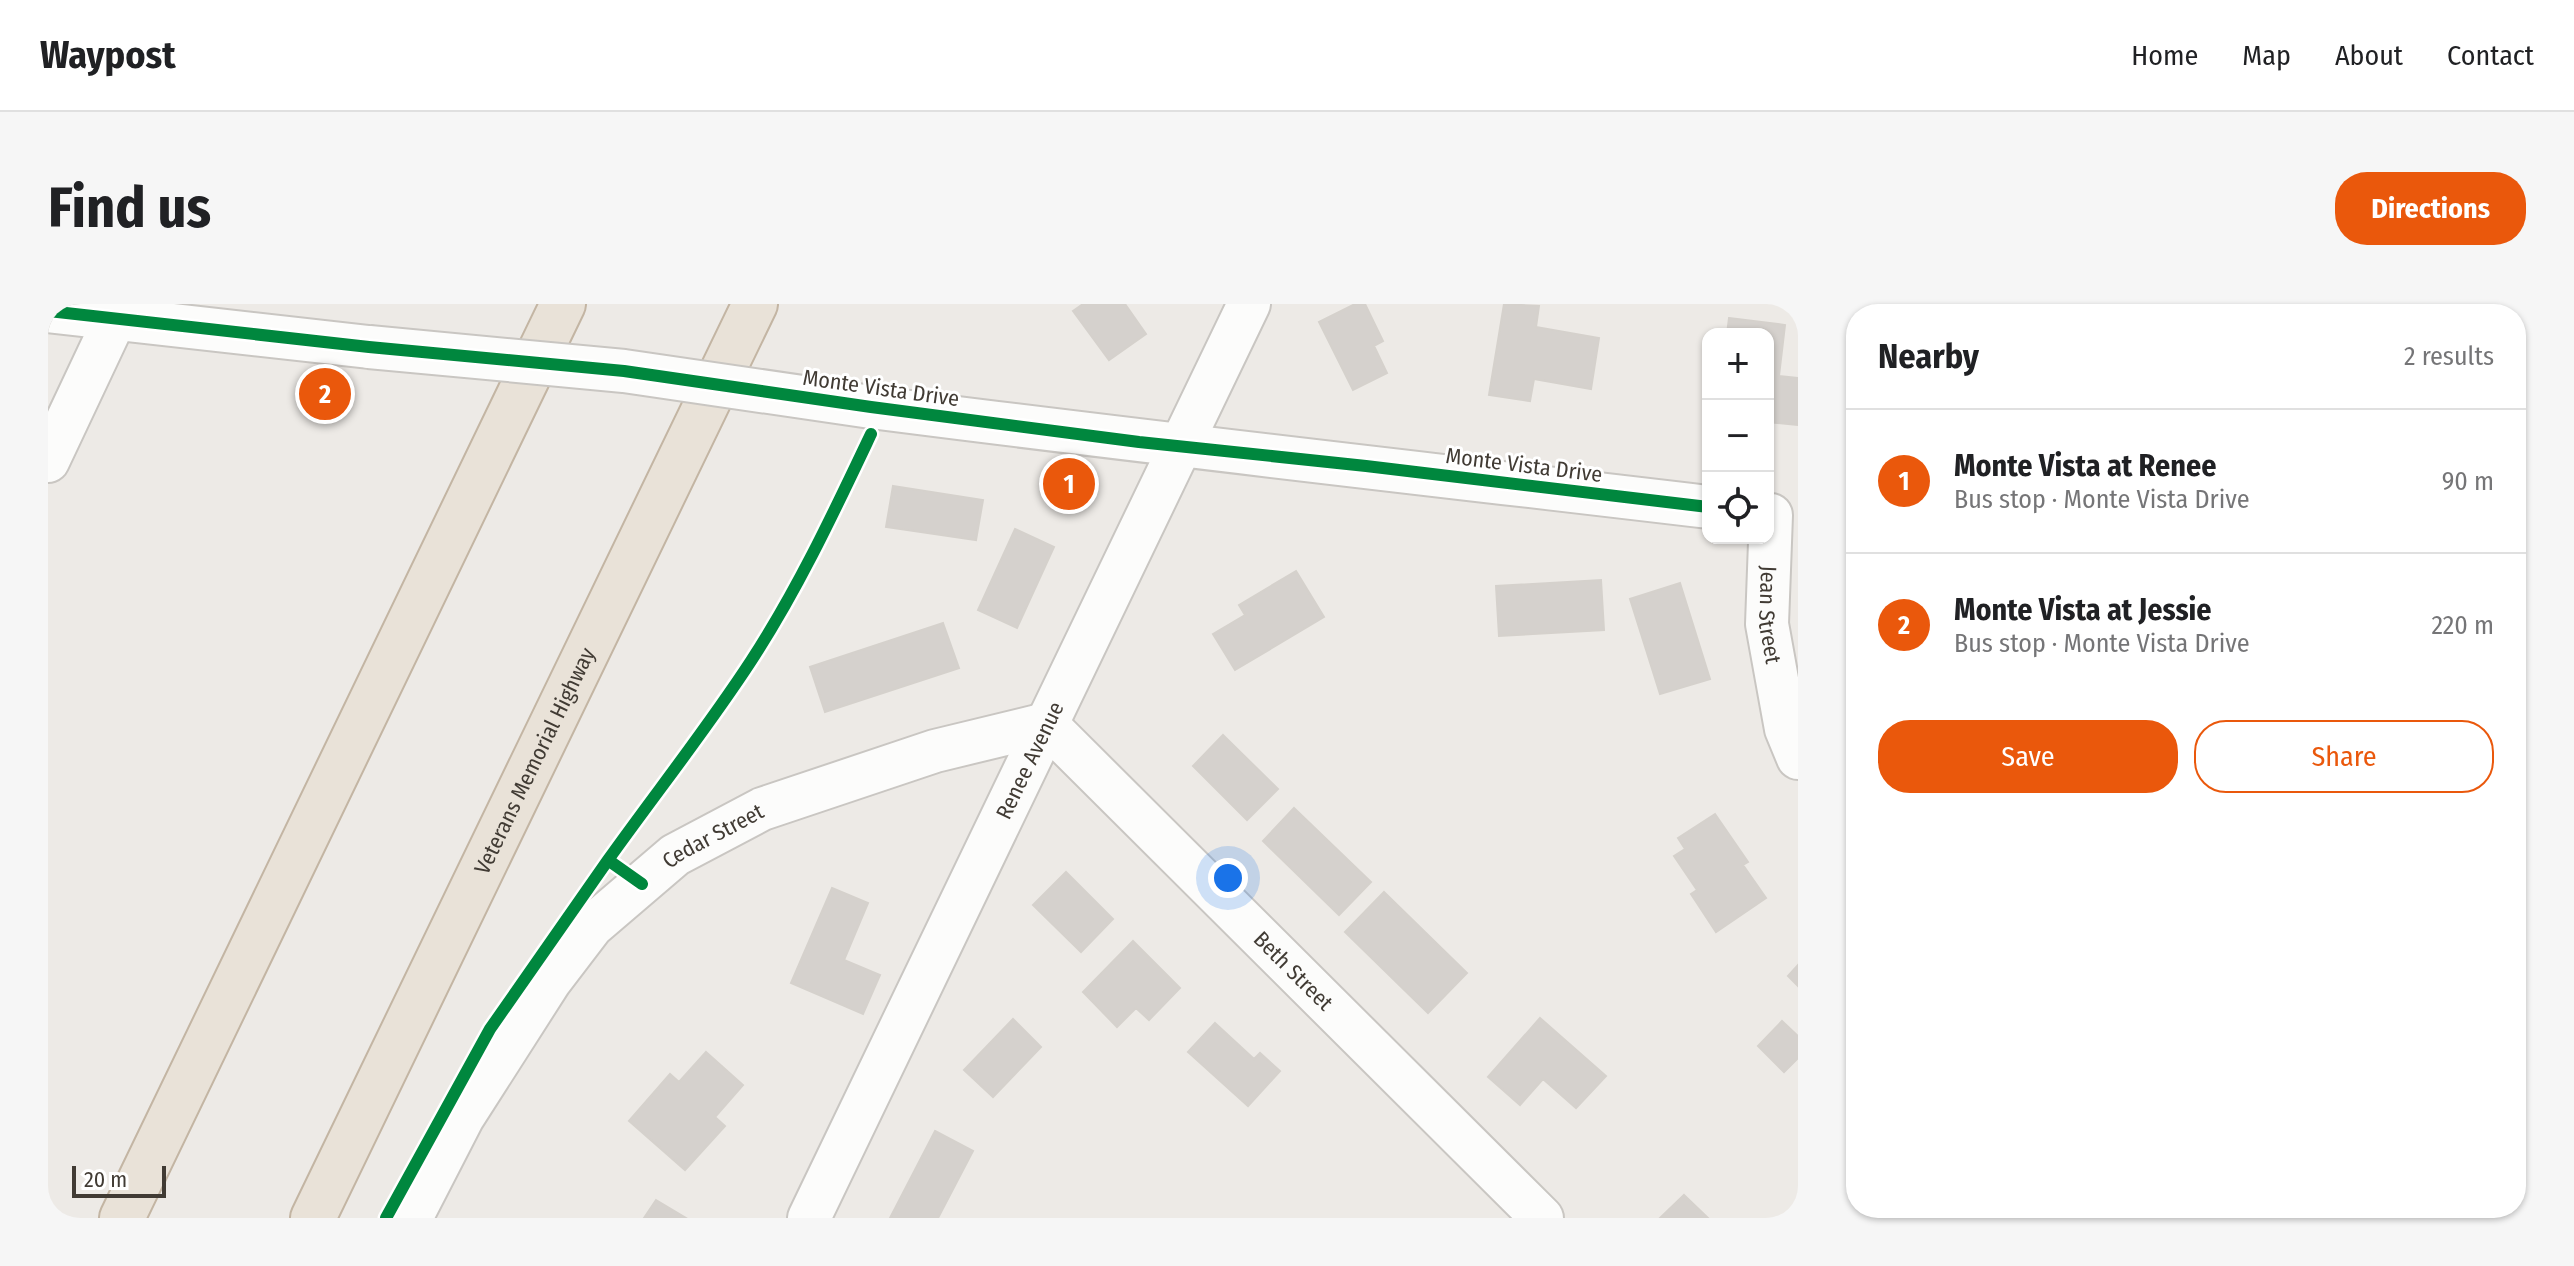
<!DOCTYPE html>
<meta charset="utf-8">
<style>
:root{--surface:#fff;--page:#f6f6f6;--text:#202124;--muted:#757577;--line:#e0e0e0;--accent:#ea580c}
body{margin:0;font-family:"Fira Sans Condensed",sans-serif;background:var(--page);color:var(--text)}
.controls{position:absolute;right:24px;top:24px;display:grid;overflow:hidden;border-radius:16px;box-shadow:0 2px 6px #0004}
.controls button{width:72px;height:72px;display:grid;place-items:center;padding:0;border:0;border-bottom:2px solid var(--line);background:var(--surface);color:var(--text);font:40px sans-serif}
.scale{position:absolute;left:24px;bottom:20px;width:94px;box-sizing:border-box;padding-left:8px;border:4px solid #413b34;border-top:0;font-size:22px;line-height:28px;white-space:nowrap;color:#413b34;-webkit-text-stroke:6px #fff;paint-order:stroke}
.you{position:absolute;left:1180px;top:574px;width:28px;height:28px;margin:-20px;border:6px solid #fff;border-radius:50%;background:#1a73e8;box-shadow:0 0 0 12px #1a73e833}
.badge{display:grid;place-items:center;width:52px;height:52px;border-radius:50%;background:var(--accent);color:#fff;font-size:26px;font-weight:700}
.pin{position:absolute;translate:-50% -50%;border:4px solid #fff;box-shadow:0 2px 8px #0006}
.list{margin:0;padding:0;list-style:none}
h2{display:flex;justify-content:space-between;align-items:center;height:104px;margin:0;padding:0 32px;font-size:34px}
h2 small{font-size:26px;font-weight:400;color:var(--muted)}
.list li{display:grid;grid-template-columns:52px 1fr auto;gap:24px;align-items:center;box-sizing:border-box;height:144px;padding:0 32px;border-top:2px solid var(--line)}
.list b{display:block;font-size:30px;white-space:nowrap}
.list p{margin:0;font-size:26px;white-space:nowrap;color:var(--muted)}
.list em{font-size:26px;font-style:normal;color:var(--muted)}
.actions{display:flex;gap:16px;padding:24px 32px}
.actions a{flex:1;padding:18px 0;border:2px solid var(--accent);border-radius:32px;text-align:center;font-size:28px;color:var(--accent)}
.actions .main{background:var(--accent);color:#fff}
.icon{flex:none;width:44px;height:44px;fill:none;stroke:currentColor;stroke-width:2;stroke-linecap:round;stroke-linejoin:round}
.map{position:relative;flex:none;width:1750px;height:914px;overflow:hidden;border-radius:32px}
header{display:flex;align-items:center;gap:48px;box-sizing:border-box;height:112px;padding:0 40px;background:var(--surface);border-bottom:2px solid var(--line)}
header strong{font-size:38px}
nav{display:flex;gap:44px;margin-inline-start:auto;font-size:28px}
.intro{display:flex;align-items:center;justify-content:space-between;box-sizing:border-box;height:192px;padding:0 48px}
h1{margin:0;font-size:56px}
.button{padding:20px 36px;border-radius:32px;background:var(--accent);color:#fff;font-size:28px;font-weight:700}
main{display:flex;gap:48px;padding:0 48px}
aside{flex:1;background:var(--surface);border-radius:32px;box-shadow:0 2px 6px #0004}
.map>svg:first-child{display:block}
.building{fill:#d5d1cd;stroke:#d5d1cc;stroke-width:2}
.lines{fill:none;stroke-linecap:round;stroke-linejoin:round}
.minor-casing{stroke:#c9c6c2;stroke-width:46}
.highway-casing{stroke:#c3b5a3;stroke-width:48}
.minor{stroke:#fcfcfb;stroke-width:42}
.highway{stroke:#e9e2d8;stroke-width:44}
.minor-bridge-casing{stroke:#c9c6c2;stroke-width:46;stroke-linecap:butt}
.minor-bridge{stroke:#fcfcfb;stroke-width:42}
.cycleway-casing{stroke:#fff;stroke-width:17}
.cycleway{stroke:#00873e;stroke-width:12}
.labels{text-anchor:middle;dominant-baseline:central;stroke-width:6;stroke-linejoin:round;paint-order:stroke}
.street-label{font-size:22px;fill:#413b34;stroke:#fff}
</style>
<header>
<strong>Waypost</strong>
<nav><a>Home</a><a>Map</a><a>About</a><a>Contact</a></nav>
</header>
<div class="intro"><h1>Find us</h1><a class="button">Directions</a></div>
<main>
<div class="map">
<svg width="1750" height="914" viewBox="0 0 1750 914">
<rect width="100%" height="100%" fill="#edeae6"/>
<path class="building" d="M1035,0H1077L1098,30L1061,56L1025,7Z
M1307,0H1317L1335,37L1326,42L1339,69L1305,86L1271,18Z
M1456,0L1491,2L1488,23L1551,34L1543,85L1486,75L1482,97L1441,91Z
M1681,14L1737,21L1731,72L1750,74V121L1720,118V30H1679Z
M1660,78V111L1656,110Z
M845,182L935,196L928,236L838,223Z
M967,225L1006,243L969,324L930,306Z
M1248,267L1276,313L1187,366L1165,330L1197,311L1191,301Z
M1553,276L1556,326L1451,332L1448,282Z
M1632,279L1662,375L1612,390L1582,295Z
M895,319L911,364L777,408L762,363Z
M1175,431L1230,485L1199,516L1145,462Z
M1246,504L1323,578L1291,611L1215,537Z
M1667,510L1700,558L1695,561L1718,594L1668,628L1643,590L1649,586L1626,552L1637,545L1630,534Z
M1018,568L1065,615L1033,648L985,601Z
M784,584L820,599L796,656L832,671L815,710L743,679Z
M1336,588L1419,669L1380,709L1297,628Z
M1085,637L1132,684L1101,716L1088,704L1069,723L1035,688Z
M1750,661V682L1740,672Z
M1492,714L1558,772L1528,804L1495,775L1472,801L1440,773Z
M965,715L993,743L945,793L916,766Z
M1734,717L1750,732V754L1736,768L1710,742Z
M1167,719L1206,755L1212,749L1232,767L1200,802L1140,748Z
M658,748L695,781L667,813L677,822L637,866L581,817L622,770L631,778Z
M887,827L925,847L890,914H842Z
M1636,891L1660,914H1612Z
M608,896L638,914H596Z"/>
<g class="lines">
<defs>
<g id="minor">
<path d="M0,7L321,43"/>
<path d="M823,103C1102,139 1381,170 1660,203"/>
<path d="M0,157L74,0"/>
<path id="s1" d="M1723,211L1719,320L1738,425L1750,454"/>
<path id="s2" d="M363,914L415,813L502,677L544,622L627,551L714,505L887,447L998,420L1494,914"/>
<path id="s3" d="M761,914L1201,0"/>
</g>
<g id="highway">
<path d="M74,914L515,0"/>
<path id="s4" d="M265,914L707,0"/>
</g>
</defs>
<use href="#minor" class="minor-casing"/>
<use href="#highway" class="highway-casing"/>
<use href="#minor" class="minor"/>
<use href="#highway" class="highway"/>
<defs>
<path id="minor-bridge" d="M321,43L576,67L823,103"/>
</defs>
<use href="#minor-bridge" class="minor-bridge-casing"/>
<use href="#minor-bridge" class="minor-bridge"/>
<defs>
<path id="cycleway" d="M0,7L321,43L576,67L823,103L1091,138L1318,162L1660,203
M594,580L560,556C607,490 658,426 703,357C750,285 786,208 823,130
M338,914L442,725L560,556"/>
</defs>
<use href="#cycleway" class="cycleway-casing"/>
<use href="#cycleway" class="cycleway"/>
</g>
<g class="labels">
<g class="street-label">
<text transform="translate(833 84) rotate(8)">Monte Vista Drive</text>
<text transform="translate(1476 161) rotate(7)">Monte Vista Drive</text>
<text stroke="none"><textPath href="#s1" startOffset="100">Jean Street</textPath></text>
<text stroke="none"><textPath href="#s4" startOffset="508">Veterans Memorial Highway</textPath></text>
<text stroke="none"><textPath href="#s3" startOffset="508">Renee Avenue</textPath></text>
<text stroke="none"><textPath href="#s2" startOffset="496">Cedar Street</textPath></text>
<text stroke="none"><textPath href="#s2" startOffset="1198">Beth Street</textPath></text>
</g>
</g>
</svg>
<div class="controls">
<button>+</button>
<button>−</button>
<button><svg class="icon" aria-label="locate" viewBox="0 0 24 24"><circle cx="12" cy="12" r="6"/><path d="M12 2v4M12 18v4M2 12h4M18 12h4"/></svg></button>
</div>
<div class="scale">20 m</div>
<div class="you"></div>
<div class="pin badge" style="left:1021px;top:180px">1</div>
<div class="pin badge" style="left:277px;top:90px">2</div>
</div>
<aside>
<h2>Nearby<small>2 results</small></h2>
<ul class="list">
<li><span class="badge">1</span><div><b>Monte Vista at Renee</b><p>Bus stop · Monte Vista Drive</p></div><em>90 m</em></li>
<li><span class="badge">2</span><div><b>Monte Vista at Jessie</b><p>Bus stop · Monte Vista Drive</p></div><em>220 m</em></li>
</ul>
<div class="actions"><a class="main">Save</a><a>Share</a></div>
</aside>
</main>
